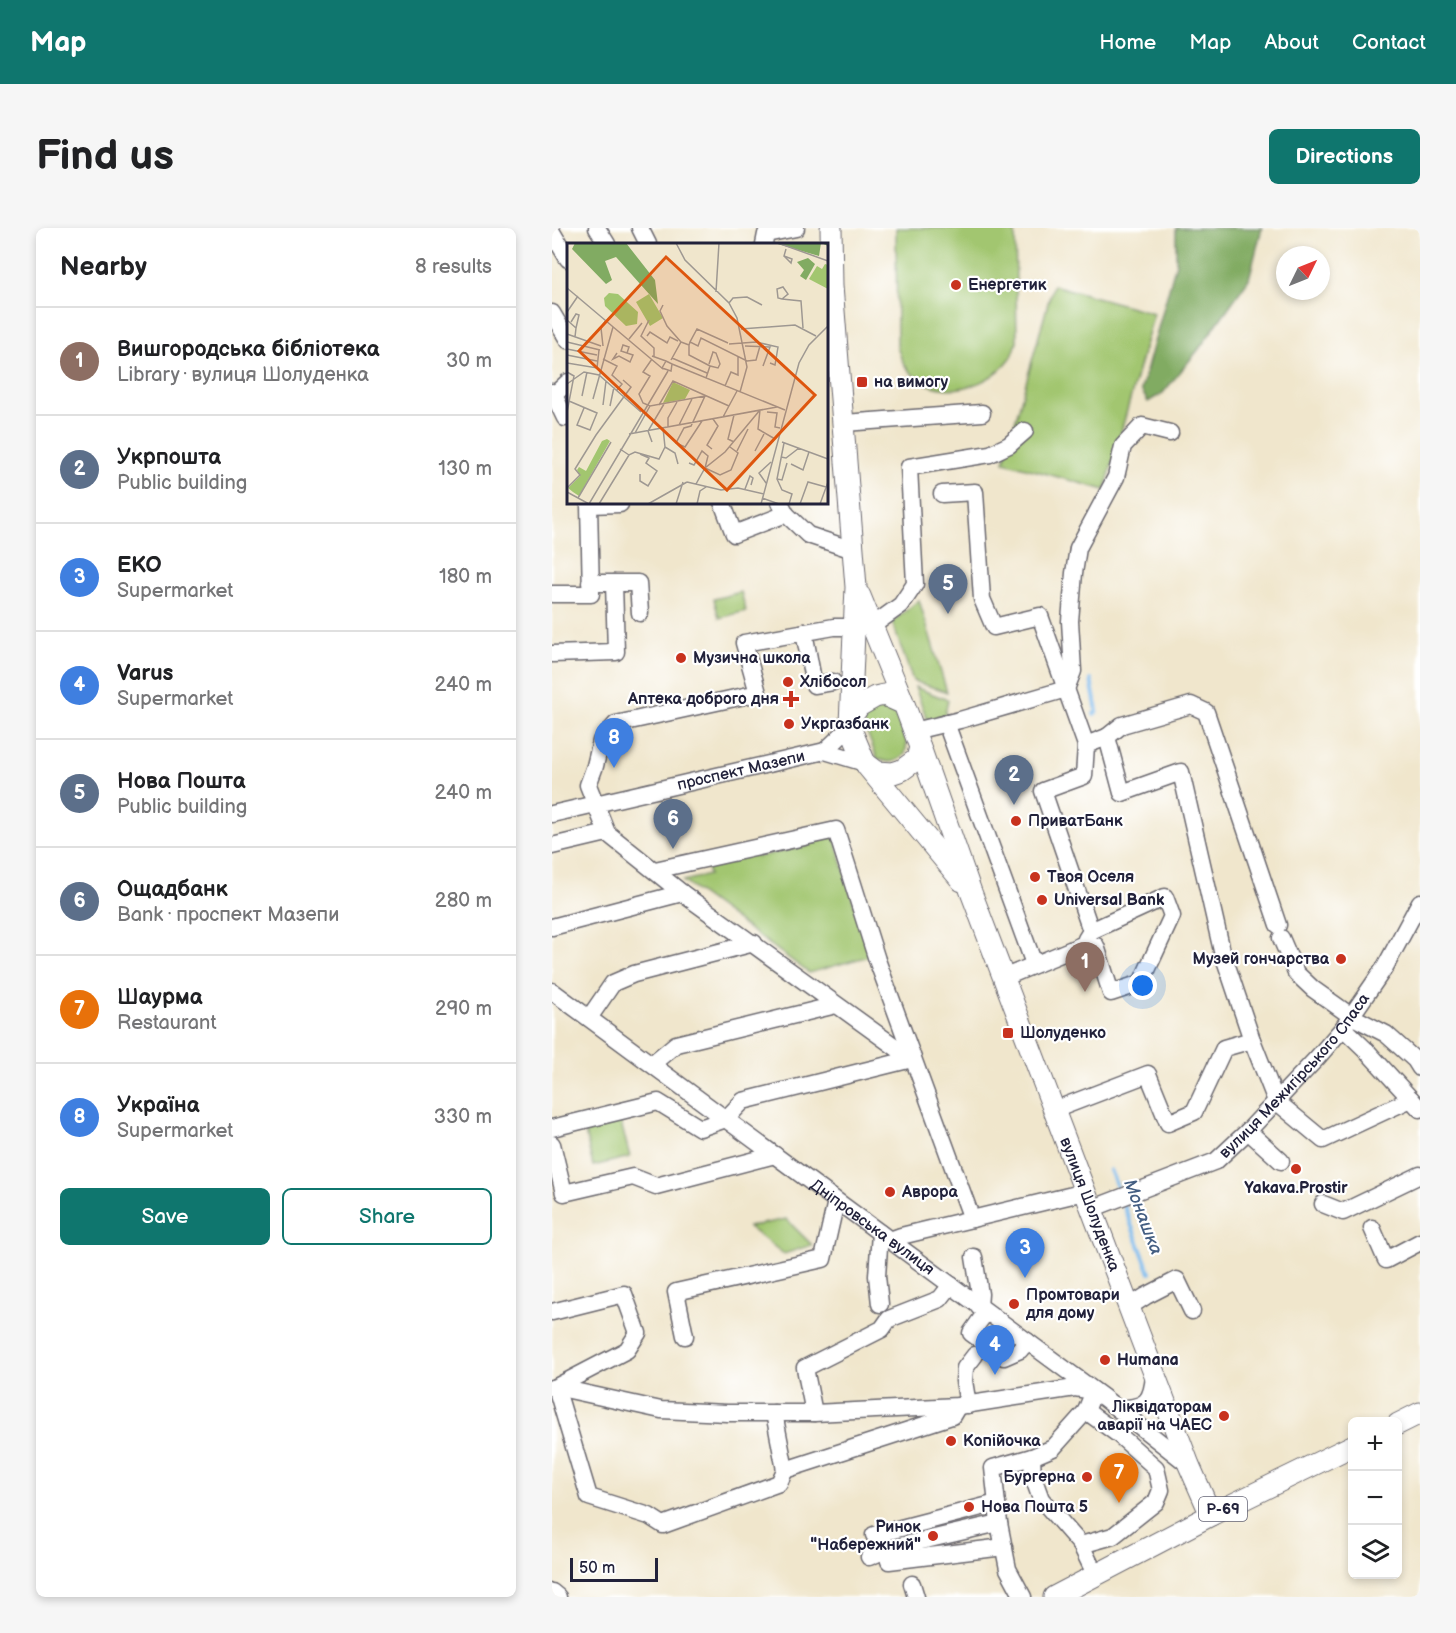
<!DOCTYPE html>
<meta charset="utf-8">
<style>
:root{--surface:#fff;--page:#f6f6f6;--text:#202124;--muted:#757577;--line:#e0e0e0;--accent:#0f766e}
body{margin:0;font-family:"Balsamiq Sans",sans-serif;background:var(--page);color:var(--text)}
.controls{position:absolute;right:18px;bottom:18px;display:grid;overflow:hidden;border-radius:9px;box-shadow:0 3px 9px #0003}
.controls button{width:54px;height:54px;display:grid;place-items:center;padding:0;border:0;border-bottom:2px solid var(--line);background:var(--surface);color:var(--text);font:30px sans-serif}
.compass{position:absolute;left:724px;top:18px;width:54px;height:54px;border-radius:50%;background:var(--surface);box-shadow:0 3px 9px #0003;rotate:47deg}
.scale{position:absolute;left:18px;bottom:15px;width:88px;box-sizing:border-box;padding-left:6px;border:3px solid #22223b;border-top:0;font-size:16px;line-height:21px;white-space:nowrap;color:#22223b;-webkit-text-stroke:4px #fff;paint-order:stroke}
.you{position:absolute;left:591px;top:758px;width:21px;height:21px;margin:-15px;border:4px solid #fff;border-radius:50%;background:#1a73e8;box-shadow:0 0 0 9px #1a73e833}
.badge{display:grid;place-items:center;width:39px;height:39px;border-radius:50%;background:var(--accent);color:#fff;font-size:20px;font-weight:700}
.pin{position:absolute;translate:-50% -50px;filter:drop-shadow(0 2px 3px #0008)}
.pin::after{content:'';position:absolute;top:32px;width:21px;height:18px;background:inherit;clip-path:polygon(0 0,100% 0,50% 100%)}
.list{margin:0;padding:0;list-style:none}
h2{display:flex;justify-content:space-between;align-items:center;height:78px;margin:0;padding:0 24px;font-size:26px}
h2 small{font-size:20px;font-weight:400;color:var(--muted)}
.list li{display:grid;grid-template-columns:39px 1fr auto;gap:18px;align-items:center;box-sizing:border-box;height:108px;padding:0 24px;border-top:2px solid var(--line)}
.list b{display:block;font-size:22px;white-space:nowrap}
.list p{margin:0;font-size:20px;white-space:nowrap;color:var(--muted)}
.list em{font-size:20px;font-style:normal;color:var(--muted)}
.actions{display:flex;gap:12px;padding:18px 24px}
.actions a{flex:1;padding:14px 0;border:2px solid var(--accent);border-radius:9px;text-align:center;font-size:21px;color:var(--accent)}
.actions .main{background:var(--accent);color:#fff}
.icon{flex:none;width:33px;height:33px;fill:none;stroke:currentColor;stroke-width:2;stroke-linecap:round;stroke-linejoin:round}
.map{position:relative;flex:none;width:868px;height:1369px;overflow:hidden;border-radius:9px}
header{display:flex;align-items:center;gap:36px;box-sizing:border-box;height:84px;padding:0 30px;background:var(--accent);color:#fff}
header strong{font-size:28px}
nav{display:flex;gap:33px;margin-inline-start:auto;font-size:21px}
.intro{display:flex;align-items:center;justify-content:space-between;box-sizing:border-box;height:144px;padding:0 36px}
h1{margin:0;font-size:42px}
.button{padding:15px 27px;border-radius:9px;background:var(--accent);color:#fff;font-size:21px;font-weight:700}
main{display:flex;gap:36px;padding:0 36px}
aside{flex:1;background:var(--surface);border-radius:9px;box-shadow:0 3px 9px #0003}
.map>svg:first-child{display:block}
.green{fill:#a2c66f;stroke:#627455;stroke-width:1.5}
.forest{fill:#81ab62;stroke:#52664e;stroke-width:1.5}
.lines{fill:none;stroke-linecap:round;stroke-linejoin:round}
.stream{stroke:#78b9ed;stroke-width:4}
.minor-casing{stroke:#6a676e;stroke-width:19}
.major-casing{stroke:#6a676e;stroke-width:23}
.minor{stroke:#fff;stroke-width:16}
.major{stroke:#fff;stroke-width:21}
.poi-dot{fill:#c8321e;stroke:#fff;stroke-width:2}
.labels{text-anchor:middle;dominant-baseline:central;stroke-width:4.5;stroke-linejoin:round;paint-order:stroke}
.shield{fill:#fff;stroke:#646476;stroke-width:1.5}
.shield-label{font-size:15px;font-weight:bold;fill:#22223b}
.poi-label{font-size:16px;font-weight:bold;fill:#22223b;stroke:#fff;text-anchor:start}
.street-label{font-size:16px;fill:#22223b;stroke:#fff}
.water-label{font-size:18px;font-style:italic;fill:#445e82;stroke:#fff}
.inset-road{fill:none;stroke:#9e9892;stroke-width:1.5}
.view{fill:#de560e;fill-opacity:0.15;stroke:#de560e;stroke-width:3}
.inset-edge{fill:none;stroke:#22223b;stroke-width:3}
</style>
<header>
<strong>Map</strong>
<nav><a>Home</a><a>Map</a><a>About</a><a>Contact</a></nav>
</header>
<div class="intro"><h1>Find us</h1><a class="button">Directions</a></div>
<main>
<aside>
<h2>Nearby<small>8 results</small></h2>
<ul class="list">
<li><span class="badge" style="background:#8d6e63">1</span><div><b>Вишгородська бібліотека</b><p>Library · вулиця Шолуденка</p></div><em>30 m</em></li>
<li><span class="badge" style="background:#5c6f8a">2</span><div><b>Укрпошта</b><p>Public building</p></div><em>130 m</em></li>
<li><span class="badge" style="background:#3f7fe0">3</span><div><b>EKO</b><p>Supermarket</p></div><em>180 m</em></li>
<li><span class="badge" style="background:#3f7fe0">4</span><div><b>Varus</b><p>Supermarket</p></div><em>240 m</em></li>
<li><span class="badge" style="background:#5c6f8a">5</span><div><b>Нова Пошта</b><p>Public building</p></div><em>240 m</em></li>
<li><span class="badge" style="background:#5c6f8a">6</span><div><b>Ощадбанк</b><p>Bank · проспект Мазепи</p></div><em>280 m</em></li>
<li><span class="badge" style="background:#e8710a">7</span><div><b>Шаурма</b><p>Restaurant</p></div><em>290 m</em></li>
<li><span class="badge" style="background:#3f7fe0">8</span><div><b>Україна</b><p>Supermarket</p></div><em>330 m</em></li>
</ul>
<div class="actions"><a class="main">Save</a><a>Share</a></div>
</aside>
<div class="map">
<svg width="868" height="1369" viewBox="0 0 868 1369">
<rect width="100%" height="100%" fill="#fff"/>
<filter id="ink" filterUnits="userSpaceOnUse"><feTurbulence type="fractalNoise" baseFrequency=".0167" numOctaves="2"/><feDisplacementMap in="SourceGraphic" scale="12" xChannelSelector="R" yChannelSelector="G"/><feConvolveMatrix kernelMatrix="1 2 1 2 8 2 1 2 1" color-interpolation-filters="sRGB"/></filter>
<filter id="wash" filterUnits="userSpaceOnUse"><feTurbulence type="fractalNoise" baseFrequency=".008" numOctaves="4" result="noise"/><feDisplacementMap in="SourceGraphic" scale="24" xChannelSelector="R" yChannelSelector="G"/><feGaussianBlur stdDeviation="1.35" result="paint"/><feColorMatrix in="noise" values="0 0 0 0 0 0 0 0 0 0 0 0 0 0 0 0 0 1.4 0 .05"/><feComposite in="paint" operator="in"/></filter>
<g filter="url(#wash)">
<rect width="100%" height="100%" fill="#f0e6cc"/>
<path class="green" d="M344,0H463L465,114C463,120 462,127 458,131C433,164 378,175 352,136C349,131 347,124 345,119Z
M501,57L602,85L553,262L452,234Z
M189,364L194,383L167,390L162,371Z
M367,372L395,464L361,453L340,394Z
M363,459L396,472L392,491L376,494Z
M329,477L342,484L355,515L353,526C345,535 336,536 325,530L312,497L313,486Z
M282,606L317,728L257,745L131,653L157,647L154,635L203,624L205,629L255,618L254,612Z
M68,891L78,929L41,938L32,900Z
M234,991L260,1017L232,1026L196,999Z"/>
<path class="forest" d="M624,0H710L697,51L647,121L611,165L596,174L589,162L624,35Z"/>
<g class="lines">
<path class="stream" d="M539,452L545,483L542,486
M558,942L568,966
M570,973L598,1045"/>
</g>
</g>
<g filter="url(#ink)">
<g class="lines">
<defs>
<g id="minor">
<path d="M45,0L55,16"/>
<path d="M88,0L96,16"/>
<path d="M0,4L16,31"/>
<path d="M212,16L214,6L244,0"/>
<path d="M0,85L16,112"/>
<path d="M0,164L2,167L16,154"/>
<path d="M2,167L13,190"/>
<path d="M292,195L430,185"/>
<path d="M390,266L423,264L430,371L442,399L488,388L514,461"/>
<path d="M170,274L182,306L234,286L228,274"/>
<path d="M234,286L256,307L301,322"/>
<path d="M38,355H86L88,385"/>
<path d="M0,366H39L37,277L68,276V274"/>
<path d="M320,398L349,377L363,356L357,239L438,226L457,217L473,203"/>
<path d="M252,404L262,457L281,454"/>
<path d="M0,426L64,424L62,355"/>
<path d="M514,461L521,443L518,393L522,345L526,320L564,249L571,218L590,198L618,205"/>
<path d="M394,495L482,736"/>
<path d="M362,503L408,492L514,461L534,517L555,509"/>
<path d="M273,523L298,499"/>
<path id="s1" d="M0,586L273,523L313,535"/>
<path d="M0,618L55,605"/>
<path d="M103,642L284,602L325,732L420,991"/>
<path d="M726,697L654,484L639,477L570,497L555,509L570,565L629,544L670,723L700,812L724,873L771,912L859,871"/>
<path d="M0,699L130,665"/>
<path d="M729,710L744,745L761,761L799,788L834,806L863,832L868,840"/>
<path d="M534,711L539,703L491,563L532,548L534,517"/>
<path d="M451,750L530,717L544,718L559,765L589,755L620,688L613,669L539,703"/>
<path id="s2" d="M0,763L552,1170L637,1237"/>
<path d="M37,790L61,755L82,746L202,715"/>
<path d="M791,800L814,822L868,881"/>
<path d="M100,836L124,816L284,777"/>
<path d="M502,882L596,846L616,895L642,884L672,820L700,812"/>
<path d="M0,900L106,874L148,900L174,891L191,873L360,831L130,665L55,605L36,557L43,538L49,513L64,496L206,465L192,415L282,399H303"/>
<path d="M696,903L729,933"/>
<path d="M0,916L12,965L81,949L104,958L223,927"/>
<path d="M771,976L791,984L868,947"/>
<path id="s3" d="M539,981L664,933L696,903L765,830L791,800L833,739L868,674"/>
<path d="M820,1000L834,1032L868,1014"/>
<path d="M338,1012L349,1008L533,964"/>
<path d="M422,1029L428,1066L427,1079"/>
<path d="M328,1076L325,1048L328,1005"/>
<path d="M577,1079L594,1068L625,1052L640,1083"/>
<path d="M0,1084L72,1066L86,1105L75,1122L4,1159L37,1269L97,1288L111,1297L227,1255L233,1242L222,1185"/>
<path d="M434,1084L419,1105L452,1129L468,1122L475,1113"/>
<path d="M133,1108L124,1064L271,1031L284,973"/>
<path d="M0,1160L4,1159L109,1182L175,1185H262L406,1178L523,1160L542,1163L534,1183L501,1220L480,1229L441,1240L447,1295L456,1341L471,1369"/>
<path d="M416,1177L412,1153L413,1140L423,1127"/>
<path d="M566,1181C593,1179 600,1175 602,1147"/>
<path d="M534,1183L567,1207L604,1240L609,1262L604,1274L561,1308L529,1317L544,1348"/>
<path d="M262,1185L253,1140L330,1101L337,1091L388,1071L399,1057"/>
<path d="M480,1229L481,1249L489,1271L529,1317"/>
<path d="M233,1242L400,1188L406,1178"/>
<path d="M322,1307L445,1275"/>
<path d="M335,1322L337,1333L452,1319"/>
<path d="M317,1329L339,1320L447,1295"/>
<path d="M360,1356L364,1369"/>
<path d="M0,1364L6,1369"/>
</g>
<g id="major">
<path d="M279,0L280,58L304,359L298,496"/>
<path d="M308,368L352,476L368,519L365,531L350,542L341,545L325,544L313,535L298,499L301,487L307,478L323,469L332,467L352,476"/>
<path id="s4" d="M368,519L419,664L637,1237L659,1287"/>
<path d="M315,538L410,653"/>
<path d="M846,1196L868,1185"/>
<path d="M502,1369L659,1287L800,1218"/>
</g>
</defs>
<use href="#minor" class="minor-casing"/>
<use href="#major" class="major-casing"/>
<use href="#minor" class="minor"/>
<use href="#major" class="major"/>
</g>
</g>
<g class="poi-dot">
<circle cx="404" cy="57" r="6"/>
<rect x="304" y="148" width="12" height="12" rx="3"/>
<circle cx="129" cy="430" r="6"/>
<circle cx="236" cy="454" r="6"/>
<path d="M236 462h6v6h6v6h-6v6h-6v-6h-6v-6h6z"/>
<circle cx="237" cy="496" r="6"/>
<circle cx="464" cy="593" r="6"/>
<circle cx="483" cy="649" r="6"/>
<circle cx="490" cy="672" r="6"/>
<circle cx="789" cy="731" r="6"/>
<rect x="450" y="799" width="12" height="12" rx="3"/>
<circle cx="744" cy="941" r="6"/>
<circle cx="338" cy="964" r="6"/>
<circle cx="462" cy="1076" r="6"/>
<circle cx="553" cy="1132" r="6"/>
<circle cx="672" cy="1188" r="6"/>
<circle cx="399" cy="1213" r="6"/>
<circle cx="535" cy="1249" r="6"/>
<circle cx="417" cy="1279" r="6"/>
<circle cx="381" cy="1308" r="6"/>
</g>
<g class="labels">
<rect class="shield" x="647" y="1269" width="48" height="24" rx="4.5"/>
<g class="shield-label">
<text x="671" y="1281">Р-69</text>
</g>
<g class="poi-label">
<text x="416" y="57">Енергетик</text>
<text x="322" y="154">на вимогу</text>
<text x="141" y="430">Музична школа</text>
<text x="248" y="454">Хлібосол</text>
<text x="227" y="471" text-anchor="end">Аптека доброго дня</text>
<text x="249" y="496">Укргазбанк</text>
<text x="476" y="593">ПриватБанк</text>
<text x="495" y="649">Твоя Оселя</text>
<text x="502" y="672">Universal Bank</text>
<text x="777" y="731" text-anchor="end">Музей гончарства</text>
<text x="468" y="805">Шолуденко</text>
<text x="744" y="960" text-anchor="middle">Yakava.Prostir</text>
<text x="350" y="964">Аврора</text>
<text x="474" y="1067">Промтовари<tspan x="474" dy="18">для дому</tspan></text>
<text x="565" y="1132">Humana</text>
<text x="660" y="1179" text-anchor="end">Ліквідаторам<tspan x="660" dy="18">аварії на ЧАЕС</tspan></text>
<text x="411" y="1213">Копійочка</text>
<text x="523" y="1249" text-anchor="end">Бургерна</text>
<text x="429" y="1279">Нова Пошта 5</text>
<text x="369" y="1299" text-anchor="end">Ринок<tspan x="369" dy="18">"Набережний"</tspan></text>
</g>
<g class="street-label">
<text stroke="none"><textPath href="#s1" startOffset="194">проспект Мазепи</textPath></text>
<text stroke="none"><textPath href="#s3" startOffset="250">вулиця Межигірського Спаса</textPath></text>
<text stroke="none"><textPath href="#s4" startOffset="488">вулиця Шолуденка</textPath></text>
<text stroke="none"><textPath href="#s2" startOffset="398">Дніпровська вулиця</textPath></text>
</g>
<g class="water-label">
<text transform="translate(591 989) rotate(69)">Монашка</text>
</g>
</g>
<g transform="translate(15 15)">
<rect width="261" height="261" fill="#f0e6cc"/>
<path d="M258,21L261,22V46L242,36L250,23L255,26ZM42,50L51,51L71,69L70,81L59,83L38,63L37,55ZM82,51L96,75L83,83L69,59ZM106,139L123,147L118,156L96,160ZM40,196L43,198L12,253L6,249L1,245L13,233L10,227L12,224L19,228L35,198Z" fill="#a2c66f"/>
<path d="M8,0H59L88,37L91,61L49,14L38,18L45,37L39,41L5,6ZM207,0H260L261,3L254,0L252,13ZM241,15L248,21L239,37L233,33L237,27L230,19Z" fill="#81ab62"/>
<path class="inset-road" d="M109,0L118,17L162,60L170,75L180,124L173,149M211,0L261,18M217,13L224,20L225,16L217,13L219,6M0,45L96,126M149,49L152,0M215,56L221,51L216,44L210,46L211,55L215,56L234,58L236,85M162,60L166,55L180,54L195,62M96,62L93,68L100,83L114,99M0,69L11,53M0,77L9,85L8,94M82,77L74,93L87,105V114M4,79L9,71L12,72L9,85M174,86L228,82L249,93M0,91L34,103M80,93L83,89L100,100L103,94L111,98M62,96L75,80M0,99L33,107M161,100L130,86L123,99L131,103L134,95L180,118L189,117L193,103M162,101L189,99L211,104L208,122L203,120M122,102V112L143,123M36,103L34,85L39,77M178,103L203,104L196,123M0,106L30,112M50,110L46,116L52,113L63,119L66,112L54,108L56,102L62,104L60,110M0,112L30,118M85,113L99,118L105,121L104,128L95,125L99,118M105,115L140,130M36,116L50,123L45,132L55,141L50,147M85,116L76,129L83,133L72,151L76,160L83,163L138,153L124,183L117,185L109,200L118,204L135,178M104,117L114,99L122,102L123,99M0,120L30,125L32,107M105,121L218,167M0,129L7,133L0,169M139,135L143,123L151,125L153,121L149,110L146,109L142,121M0,141L17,129L32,132L74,169M158,143L164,129L171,132V114M15,153L20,129M26,156L46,84M2,158L30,170L23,187L10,182L17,165M36,162L39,138M92,162L106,138L162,163M43,163L47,144M193,167L191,186L208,196M200,169L210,170L208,184L213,185M167,172L161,196L167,199M156,174L170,148M112,182L125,156M101,184V175L110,159M96,185L98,204L108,210L111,221M68,190L83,163M62,191L210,164M85,199L81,188L97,161M215,199L261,216M217,200L210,236L215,237L220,220M53,206L62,212L68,209L92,216L98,204M145,206L140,202L151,183L146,176M170,208L181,186M188,208L197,191M73,211L82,215L79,220L90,228L81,243L73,238V231M214,214L219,215L232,205M122,220L127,222L135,208L141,213L138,225L153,232L164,227L171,210L163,204M224,221L236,227L242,209M210,236L215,247L225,251L222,261M120,239L154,247L171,245L197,251M199,240L192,230L204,219M129,241L138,225L158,209L193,167M0,245L13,232L8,226L29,192L64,144L56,137M178,246L183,233L186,235L184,242M0,249L22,261L101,128M11,255L44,199M195,255L212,261M32,261L62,212M81,261L120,239M109,261L116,239M130,261L133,248L139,244M194,261L232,120L242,102L261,83M233,261L241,239L259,244M253,261L261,239"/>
<path class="view" d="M99,14L248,152L160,247L12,108Z"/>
<rect width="261" height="261" class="inset-edge"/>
</g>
</svg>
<div class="controls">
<button>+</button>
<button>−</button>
<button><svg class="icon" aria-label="layers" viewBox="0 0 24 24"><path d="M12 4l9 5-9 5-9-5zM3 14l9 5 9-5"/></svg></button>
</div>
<svg class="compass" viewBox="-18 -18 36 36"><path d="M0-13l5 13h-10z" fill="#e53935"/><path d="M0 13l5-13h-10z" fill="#757577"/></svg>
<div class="scale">50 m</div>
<div class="you"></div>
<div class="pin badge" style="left:533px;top:764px;background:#8d6e63">1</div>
<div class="pin badge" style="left:462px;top:577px;background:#5c6f8a">2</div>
<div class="pin badge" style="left:473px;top:1050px;background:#3f7fe0">3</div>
<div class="pin badge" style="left:443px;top:1147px;background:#3f7fe0">4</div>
<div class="pin badge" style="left:396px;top:386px;background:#5c6f8a">5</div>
<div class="pin badge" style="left:121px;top:621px;background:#5c6f8a">6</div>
<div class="pin badge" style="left:567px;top:1275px;background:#e8710a">7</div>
<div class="pin badge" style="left:62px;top:540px;background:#3f7fe0">8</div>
</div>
</main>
